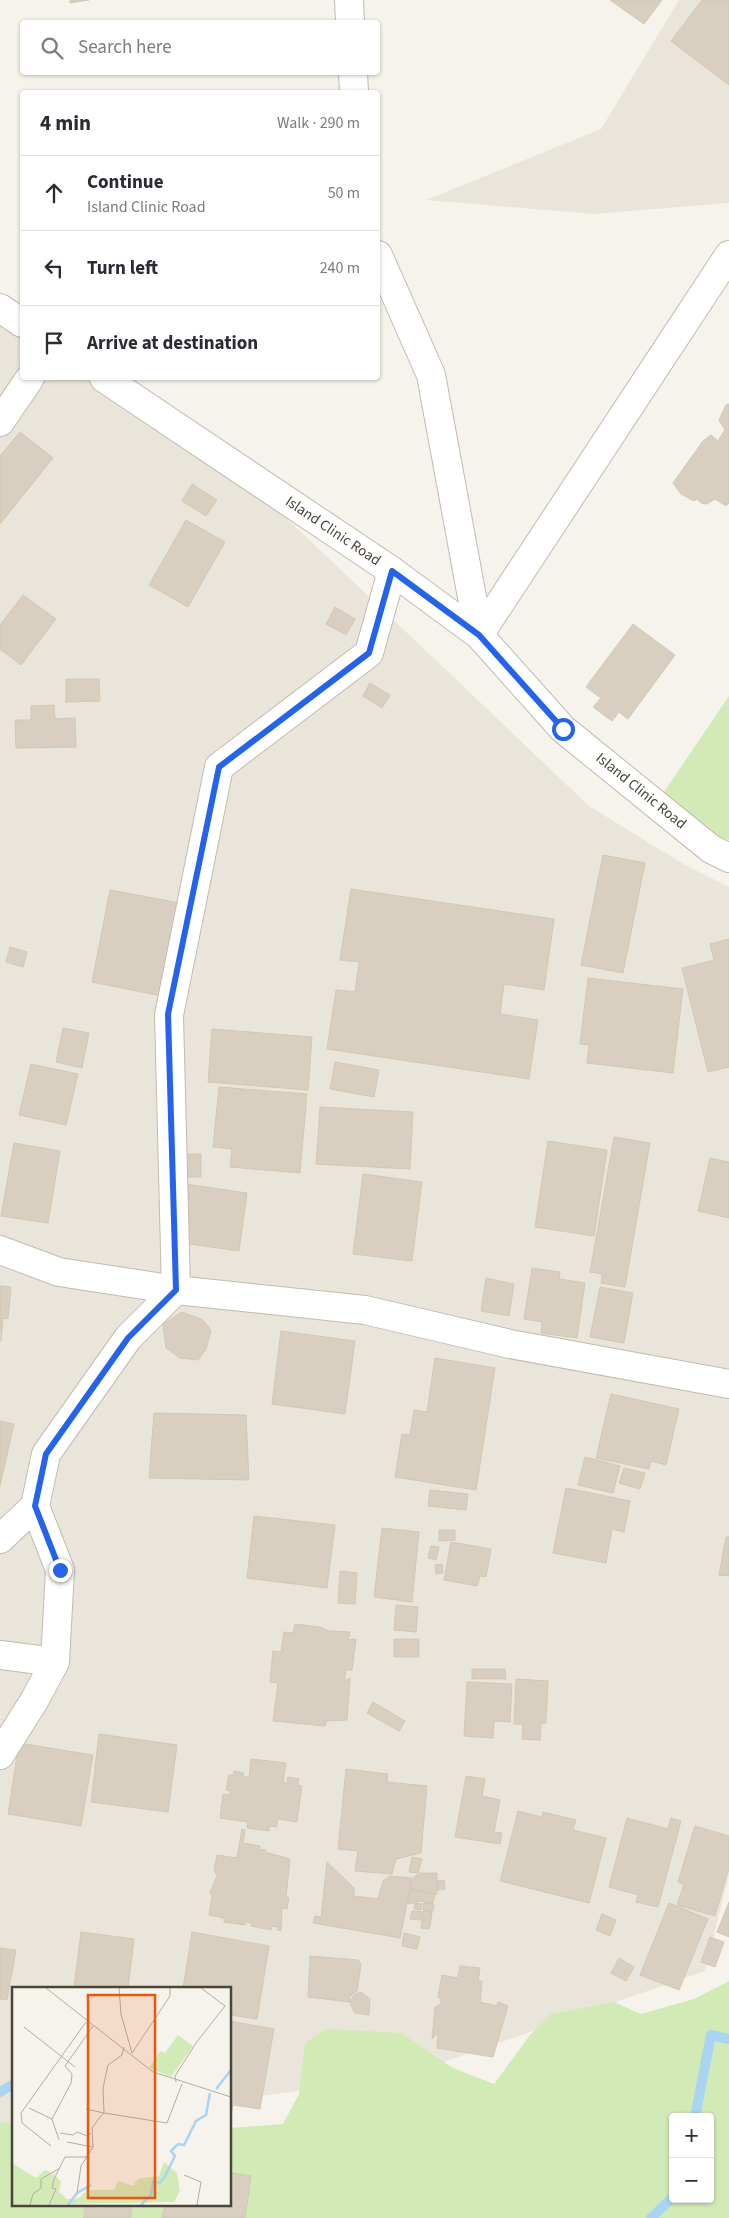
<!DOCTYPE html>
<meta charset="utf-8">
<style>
:root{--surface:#fff;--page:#f2f2f3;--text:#2b2b33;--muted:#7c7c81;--line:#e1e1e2}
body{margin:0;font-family:"Source Sans 3",sans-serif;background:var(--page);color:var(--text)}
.controls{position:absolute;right:15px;bottom:15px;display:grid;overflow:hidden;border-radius:5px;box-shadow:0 1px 4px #0004}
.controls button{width:45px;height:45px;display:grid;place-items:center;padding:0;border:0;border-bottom:1px solid var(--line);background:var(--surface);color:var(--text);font:25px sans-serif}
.stop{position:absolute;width:15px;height:15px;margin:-11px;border:4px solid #2563eb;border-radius:50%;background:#fff}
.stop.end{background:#2563eb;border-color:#fff;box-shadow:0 1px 5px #0008}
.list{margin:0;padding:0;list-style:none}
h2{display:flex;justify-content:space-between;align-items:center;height:65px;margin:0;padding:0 20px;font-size:21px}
h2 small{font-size:16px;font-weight:400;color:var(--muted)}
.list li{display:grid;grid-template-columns:32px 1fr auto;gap:15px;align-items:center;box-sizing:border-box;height:75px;padding:0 20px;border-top:1px solid var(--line)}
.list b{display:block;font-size:19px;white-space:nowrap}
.list p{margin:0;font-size:16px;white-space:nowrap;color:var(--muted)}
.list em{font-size:16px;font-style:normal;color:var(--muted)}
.icon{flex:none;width:28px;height:28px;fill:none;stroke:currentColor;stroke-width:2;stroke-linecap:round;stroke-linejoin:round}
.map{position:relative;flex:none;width:729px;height:2218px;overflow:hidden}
.search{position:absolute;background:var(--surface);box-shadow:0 1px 4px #0004;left:20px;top:20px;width:360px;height:55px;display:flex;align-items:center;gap:12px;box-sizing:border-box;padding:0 18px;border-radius:5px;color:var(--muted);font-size:19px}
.panel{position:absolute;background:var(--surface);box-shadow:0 1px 4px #0004;left:20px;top:90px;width:360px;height:290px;border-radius:5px}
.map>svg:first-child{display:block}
.residential{fill:#eae5da}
.green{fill:#d2eab5;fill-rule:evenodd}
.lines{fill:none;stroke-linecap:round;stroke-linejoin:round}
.stream{stroke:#a9d4f2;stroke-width:10}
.building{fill:#d8cfc1;stroke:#d3c7b4}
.minor-casing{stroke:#c2bbae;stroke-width:30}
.minor{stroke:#fff;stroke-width:28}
.route{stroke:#2563eb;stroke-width:6}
.labels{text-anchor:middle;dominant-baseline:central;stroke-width:4;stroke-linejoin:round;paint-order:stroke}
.street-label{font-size:15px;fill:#4b4439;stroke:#fff}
.inset-river{fill:none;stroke:#a9d4f2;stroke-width:2.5}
.inset-road{fill:none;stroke:#b2ada4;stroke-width:1}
.view{fill:#e8590c;fill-opacity:0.15;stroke:#e8590c;stroke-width:2.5}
.inset-edge{fill:none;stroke:#4b4439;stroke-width:2.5}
</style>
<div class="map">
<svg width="729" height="2218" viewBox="0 0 729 2218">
<rect width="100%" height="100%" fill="#f6f3ec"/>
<path class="residential" d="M679,0H729V203L593,214L426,200L601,129Z
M0,292L22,307V378H124L177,414L589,806L685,865L729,887V1874L705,1971L398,2078L230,2100V1988H14V2204L63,2218H0Z"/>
<path class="green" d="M729,696V840L716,836L662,795Z
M729,1981V2218H0V2123L14,2121V2204H230V2128L283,2124L299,2094L305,2043L327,2029L401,2033L453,2068L494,2084L530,2035L551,2014L614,2002L641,2014L694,1999ZM673,2117H710V2199H673Z"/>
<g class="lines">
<path class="stream" d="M0,2092L14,2084
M695,2117L711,2035L729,2039
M651,2218L673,2197"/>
</g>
<path class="building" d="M70,0H89L70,3Z
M610,0H662L644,24Z
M702,0H729V85L671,41Z
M729,404V503L726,506L715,499L707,504L701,503L697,499L694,501L681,494L673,483L703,441L711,435L718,441L725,430L719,420L726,405Z
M20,432L53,458L0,524V456Z
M192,484L217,500L206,516L182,501Z
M186,520L225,542L188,607L149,585Z
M23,595L56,619L21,665L0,649V625Z
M335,607L355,619L346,635L326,624Z
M633,624L675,655L628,719L619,712L612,721L593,707L601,698L586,687Z
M66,679H99L100,701L66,702Z
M370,683L390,695L382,708L363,696Z
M54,705L55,719L75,718L76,747L16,748L15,720H31V706Z
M603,855L645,863L623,973L581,965Z
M351,889L554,919L544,990L504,984L500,1014L538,1020L529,1079L327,1049L336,990L355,992L359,962L340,960Z
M110,890L180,903L162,996L92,982Z
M729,939V1067L708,1072L682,968L714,960L710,944Z
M10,947L27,952L23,967L6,962Z
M588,978L683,989L673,1073L587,1063L589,1045L580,1044Z
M63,1028L89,1033L82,1068L56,1062Z
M212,1029L312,1037L308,1090L208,1082Z
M335,1062L379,1070L374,1097L330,1089Z
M31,1064L78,1074L66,1125L19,1115Z
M219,1087L307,1094L300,1173L230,1167L232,1149L213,1147Z
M320,1107L413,1112L410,1169L316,1164Z
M614,1137L650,1143L625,1287L601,1283L602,1274L590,1272Z
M548,1141L607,1150L594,1236L535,1227Z
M14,1143L60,1151L48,1223L1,1216Z
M185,1154H201V1177H185Z
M710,1158L729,1162V1218L698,1211Z
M363,1174L422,1182L412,1261L353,1254Z
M179,1183L247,1193L239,1251L170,1241Z
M532,1268L560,1272L559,1279L585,1283L577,1338L541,1333L542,1322L524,1319Z
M486,1278L514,1284L509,1316L481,1311Z
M0,1286L11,1287L8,1319L3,1318L1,1341Z
M600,1287L633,1293L624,1343L590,1337Z
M182,1312L203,1320L211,1330L206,1349L198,1360L180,1358L166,1348L163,1324Z
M281,1331L355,1341L345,1414L272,1404Z
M435,1358L495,1368L476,1490L395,1477L402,1434L410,1435L414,1410L427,1412Z
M611,1394L679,1409L666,1465L651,1461L649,1469L596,1458Z
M154,1413L246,1415L249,1480L149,1478Z
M0,1421L14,1424L0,1486Z
M585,1457L620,1466L613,1493L578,1485Z
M624,1468L645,1473L640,1489L619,1483Z
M566,1488L630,1501L624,1532L612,1529L606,1563L553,1553Z
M430,1490L468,1494L466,1510L428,1506Z
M254,1516L335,1525L327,1588L247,1578Z
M382,1528L419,1532L412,1602L374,1597Z
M439,1530H455V1540L439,1541Z
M726,1537H729V1576L719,1575Z
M451,1542L491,1549L486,1577L480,1576L477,1586L444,1580Z
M431,1546L439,1547L436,1560L428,1558Z
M442,1564L443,1573L436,1574L435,1565Z
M340,1571L357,1573L355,1604L338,1603Z
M396,1605L418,1607L416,1632L394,1630Z
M295,1624L320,1627L329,1631L350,1632L348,1640L356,1639L352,1670H346L344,1681L350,1678L347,1720L326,1721L325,1726L273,1721L278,1683L270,1682L273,1651L281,1652L284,1632L293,1633Z
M394,1639H419V1657H394Z
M472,1669H505L506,1679H472Z
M516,1679L548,1681L546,1723H541L540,1740L522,1739L523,1724H514Z
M467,1682L512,1684L510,1722L494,1721L493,1738L464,1736Z
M373,1702L405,1721L399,1731L367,1713Z
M99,1734L177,1745L168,1812L91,1802Z
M19,1743L93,1755L81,1826L8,1814Z
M251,1759L286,1763L283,1782L287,1783L288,1777L299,1779L298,1785L302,1786L297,1822L278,1819L276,1827L269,1826V1831L247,1828L248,1822L220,1818L223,1794L230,1795V1791L226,1790L229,1775H233L234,1771L244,1773L243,1777H249Z
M346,1769L388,1774L387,1782L427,1786L421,1853L396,1859L392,1874L355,1871L358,1851L338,1849Z
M466,1776L485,1779L482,1796L500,1800L494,1832L502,1833L500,1844L455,1837Z
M518,1811L542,1817L543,1812L576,1820L573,1830L606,1838L589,1903L500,1881Z
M627,1818L668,1829L671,1818L681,1821L658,1907L636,1902L638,1895L609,1887Z
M695,1826L729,1836V1868L715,1916L677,1905L684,1884L678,1882Z
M242,1829L245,1830L243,1843L260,1846V1849L266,1850L265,1852L290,1859L286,1897L289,1898L287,1909L282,1908L281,1931L277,1930L278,1927L272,1926L271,1930L251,1926L252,1923L245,1922V1925L224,1922V1918L209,1915L212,1897L210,1892L217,1876L214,1870L217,1855L237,1858Z
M412,1857L422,1859L418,1873L409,1872Z
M327,1862L354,1888V1896L378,1899L383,1881L390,1876L412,1878L400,1938L313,1923L315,1916L321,1917Z
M420,1873H437V1894L410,1889L414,1877Z
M444,1880L445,1889L438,1890L437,1881Z
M410,1890L435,1894L433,1903L421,1901L408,1904Z
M424,1902L434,1904L433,1911L423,1910Z
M729,1902V1937L717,1932Z
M415,1903L422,1904L421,1910L414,1909Z
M669,1903L708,1919L679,1990L640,1975Z
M412,1911L422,1912L421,1920L410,1919Z
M423,1911L432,1912L431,1920L422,1919Z
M602,1914L616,1920L610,1936L596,1930Z
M422,1920L431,1921L429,1929L421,1928Z
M81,1932L134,1939L128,1988H74Z
M192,1932L269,1946L257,2019L230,2015V1988H183Z
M404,1933L420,1937L417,1949L402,1946Z
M710,1937L724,1942L715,1967L701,1962Z
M0,1948L16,1950L7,2000L0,1999Z
M310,1956L358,1960L361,1964L357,1991L350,1996V2002L308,1997Z
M619,1958L634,1967L626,1981L611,1973Z
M460,1966L480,1968L478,1982L482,1981L480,2002L497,2006L498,2002L508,2006L493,2057L437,2048L438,2033L432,2039L435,2007L441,2004V1999L438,1997L442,1975L458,1978Z
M361,1992L370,1999L369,2015L355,2013L350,2003L354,1995Z
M230,2021L274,2029L260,2109L233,2105L231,2115Z
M230,2173L251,2176L245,2218H162L165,2204H230Z
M85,2204H131V2218H84Z"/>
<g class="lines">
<defs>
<path id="minor" d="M349,0L350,22
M353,72L354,92
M378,255L431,375L479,635L729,255
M0,308L22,323
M104,378L392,571L479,635L563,729L711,849L729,858
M0,422L30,378
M0,1250L59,1272L176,1290L169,1015L219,767L369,653L392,571
M0,1539L35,1506
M0,1655L55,1662
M0,1755L34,1701L55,1662L60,1570L35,1506L46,1454L128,1338L176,1290L365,1310L510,1344L729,1384"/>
</defs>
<use href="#minor" class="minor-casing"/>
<use href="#minor" class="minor"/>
</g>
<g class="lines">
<path class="route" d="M60,1570L35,1506L46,1454L128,1338L176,1290L168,1014L219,767L369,653L392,571L479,635L563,729"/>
</g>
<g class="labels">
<g class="street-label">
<text transform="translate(333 531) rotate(34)">Island Clinic Road</text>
<text transform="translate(641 791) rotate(39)">Island Clinic Road</text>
</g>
</g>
<g transform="translate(12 1987)">
<rect width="219" height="219" fill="#f6f3ec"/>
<path d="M166,48L181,59L159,90L137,81L148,64L153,66ZM152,175L165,186L168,204L162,215L0,218V176L24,191L33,183L42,187L49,195L47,205L55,212L67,211L75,203H102L106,194L121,199L126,192L147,189Z" fill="#d2eab5"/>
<path class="inset-river" d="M204,102L219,83M56,218L65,206L79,198M129,218L139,208L141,194L148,196L153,189L163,169L159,164L166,157L172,158L184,134L194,128L198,106"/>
<path class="inset-road" d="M34,1L141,85L219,110M107,1L109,27L120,66L158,9V1M12,40L63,80M164,95L163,89L184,56L213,19L189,1M17,121L40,132M74,122L92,126L91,101L96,78L110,68L112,60M48,146L61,148L65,145L75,149L79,146M47,153L40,132L59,96L60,87L53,79L81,39M55,155L81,160M39,159L10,136L9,126L74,35M172,188L189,195L185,218M65,206L69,179L81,160L80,141L88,130L92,126L155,136L170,97M18,218L21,207L29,201V192L48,181M37,218L44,202L40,201L42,192L53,170H75"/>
<path class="view" d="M76,8H143V211H76Z"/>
<rect width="219" height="219" class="inset-edge"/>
</g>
</svg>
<div class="controls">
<button>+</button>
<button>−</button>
</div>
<div class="stop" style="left:563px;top:729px"></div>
<div class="stop end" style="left:60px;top:1570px"></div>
<div class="search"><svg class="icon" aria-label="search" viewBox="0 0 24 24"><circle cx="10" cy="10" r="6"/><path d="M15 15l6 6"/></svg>Search here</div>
<section class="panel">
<h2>4 min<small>Walk · 290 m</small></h2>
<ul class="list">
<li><svg class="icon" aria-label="ahead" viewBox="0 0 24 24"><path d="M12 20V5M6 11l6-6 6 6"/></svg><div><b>Continue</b><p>Island Clinic Road</p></div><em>50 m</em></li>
<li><svg class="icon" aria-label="left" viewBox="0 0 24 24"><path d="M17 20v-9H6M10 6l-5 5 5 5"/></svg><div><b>Turn left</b></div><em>240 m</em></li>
<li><svg class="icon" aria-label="arrive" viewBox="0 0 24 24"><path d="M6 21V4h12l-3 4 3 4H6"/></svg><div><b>Arrive at destination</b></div></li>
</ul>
</section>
</div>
